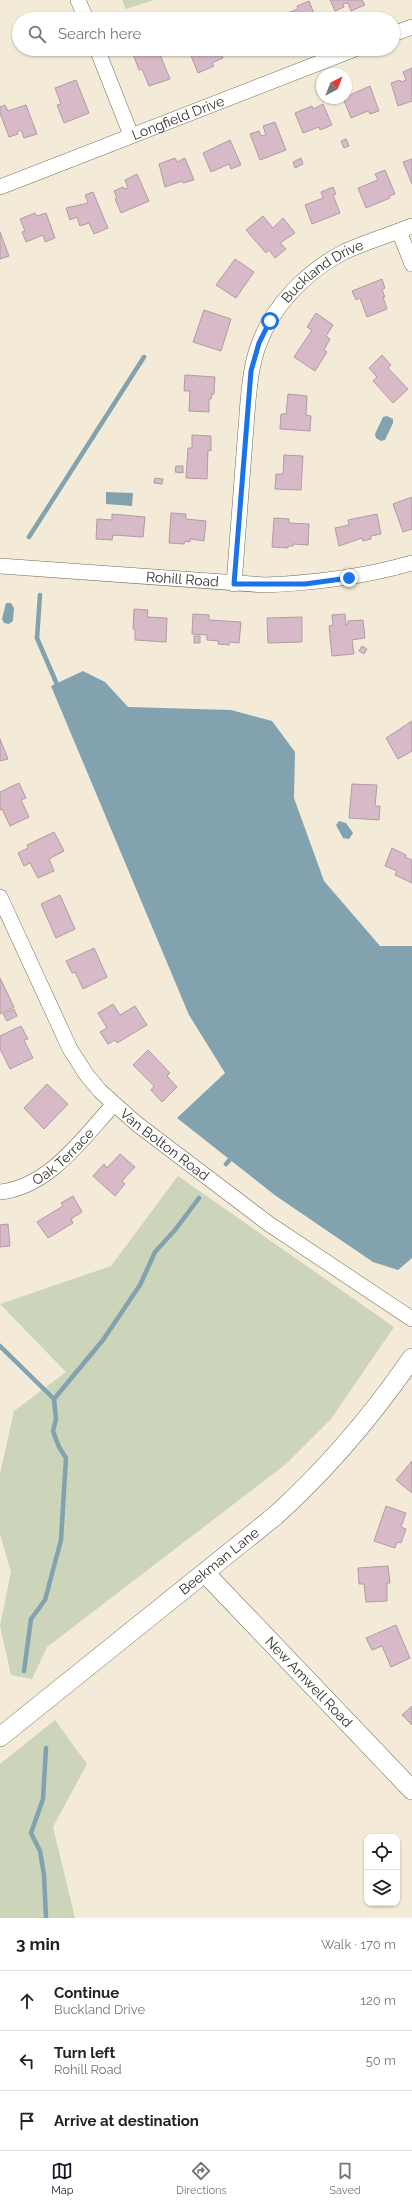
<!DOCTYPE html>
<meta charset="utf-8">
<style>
:root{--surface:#fff;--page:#f2f2f2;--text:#222;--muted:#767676;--line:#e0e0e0;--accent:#111827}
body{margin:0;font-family:Raleway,sans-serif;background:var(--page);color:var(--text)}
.controls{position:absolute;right:12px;bottom:12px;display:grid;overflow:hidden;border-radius:8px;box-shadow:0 1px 3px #0004}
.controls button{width:36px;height:36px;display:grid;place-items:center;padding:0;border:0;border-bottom:1px solid var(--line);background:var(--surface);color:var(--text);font:20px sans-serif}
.compass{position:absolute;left:316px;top:68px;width:36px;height:36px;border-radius:50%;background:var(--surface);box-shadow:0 1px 3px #0004;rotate:42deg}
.stop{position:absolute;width:12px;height:12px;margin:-9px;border:3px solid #1a73e8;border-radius:50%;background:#fff}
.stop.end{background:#1a73e8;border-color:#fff;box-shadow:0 1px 4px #0008}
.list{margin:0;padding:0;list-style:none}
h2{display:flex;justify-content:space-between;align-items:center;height:52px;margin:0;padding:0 16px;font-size:17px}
h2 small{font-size:13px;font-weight:400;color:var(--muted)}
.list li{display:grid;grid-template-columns:26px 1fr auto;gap:12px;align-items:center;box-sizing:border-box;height:60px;padding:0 16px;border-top:1px solid var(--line)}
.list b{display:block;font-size:15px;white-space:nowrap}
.list p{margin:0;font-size:13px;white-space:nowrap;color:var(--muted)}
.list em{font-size:13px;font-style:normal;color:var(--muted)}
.icon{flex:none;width:22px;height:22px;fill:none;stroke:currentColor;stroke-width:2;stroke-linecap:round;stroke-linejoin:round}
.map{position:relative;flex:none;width:412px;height:1918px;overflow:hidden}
.search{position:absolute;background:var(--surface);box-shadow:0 1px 3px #0004;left:12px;right:12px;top:12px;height:44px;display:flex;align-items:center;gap:10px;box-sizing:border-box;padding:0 14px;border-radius:22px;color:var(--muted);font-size:15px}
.sheet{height:232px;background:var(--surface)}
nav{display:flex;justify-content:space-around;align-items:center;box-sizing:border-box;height:56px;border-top:1px solid var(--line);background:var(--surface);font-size:11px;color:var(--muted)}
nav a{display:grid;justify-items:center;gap:2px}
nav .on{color:var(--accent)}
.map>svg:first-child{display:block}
.green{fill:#ccd4b9}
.water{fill:#82a2af}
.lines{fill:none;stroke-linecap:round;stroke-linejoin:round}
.stream{stroke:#82a2af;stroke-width:4.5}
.building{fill:#d8b9c7;stroke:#b09ca4}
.minor-casing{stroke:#736c5b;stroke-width:16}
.tertiary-casing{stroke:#736c5b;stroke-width:20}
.minor{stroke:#fff;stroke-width:15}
.tertiary{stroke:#fff;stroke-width:19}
.route{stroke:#1a73e8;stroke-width:5}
.labels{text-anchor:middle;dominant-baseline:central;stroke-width:4;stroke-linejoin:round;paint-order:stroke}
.street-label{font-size:14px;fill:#333029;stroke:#fff}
</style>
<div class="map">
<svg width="412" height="1918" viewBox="0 0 412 1918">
<rect width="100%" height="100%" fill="#f3ebd7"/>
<path class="green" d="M122,0H154L126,9Z
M178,1176L394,1327L331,1419L286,1464L47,1647L32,1679L11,1675L0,1626L11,1572L0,1534V1474L14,1411L66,1372L0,1304L111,1266Z
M55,1720L87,1764L53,1827L75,1918H0V1764Z"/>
<path class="water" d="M387,416L393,419V423L385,440L381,441L376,438L375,434L383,417Z
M106,492L133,493L132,506L106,504Z
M6,603H11L14,608L13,621L9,624L4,623L2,619Z
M83,671L105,682L128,707L231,710L272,721L295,752L294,798L324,881L380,946H412V1258L398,1270L373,1262L276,1196L177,1118L225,1073L189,1015L51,686Z
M339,821L346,823L353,833L349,839L343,838L336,825Z"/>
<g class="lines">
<path class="stream" d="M29,537L144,357
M40,595L37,638L59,689
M226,1164L233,1156
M0,1346L54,1399L56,1419L53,1431L59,1447L66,1458L61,1540L45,1600L31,1619L24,1671
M54,1399L103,1340L140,1285L155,1252L175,1230L199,1198
M46,1748L43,1799L31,1833L40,1851L44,1875L46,1918"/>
</g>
<path class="building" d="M330,0H362L365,5L351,11L348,3L343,4L344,7L335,11Z
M309,1L316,19H284L282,15L298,9L297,6Z
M259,14L261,19H248Z
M37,49H51L39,54Z
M146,49H155L157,53L159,52L170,79L149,86L142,69L139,70L133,54Z
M195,49H219L223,58L212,63L214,66L198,73L189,51Z
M412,68V101L398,106L391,83L400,80L401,82L406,80L403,72Z
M76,80L89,113L64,123L57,105L61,104L55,88Z
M370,86L379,111L370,114L368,111L351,118L343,98Z
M323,104L332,125L320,130L319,127L303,133L295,113L312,106L313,109Z
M5,105L8,111L26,105L37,134L24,138L21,130L17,132L18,134L9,137L0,113V107Z
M275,122L286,150L260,160L250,134L259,131L261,136L266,135L263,126Z
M346,139L349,146L344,148L341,141Z
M230,140L241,165L231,169L229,164L211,172L203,153Z
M175,158L177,162L185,158L194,180L183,183L182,181L165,187L159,164Z
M301,158L303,164L295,168L293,162Z
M412,159V184L403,162Z
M385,170L395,194L389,196L390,198L366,208L358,188L378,180L375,174Z
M137,174L149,201L121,213L115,199L117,198L114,191L123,187L124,189L128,188L125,180Z
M333,187L336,194L333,195L340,213L312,224L305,205L323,198L321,192Z
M93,192L108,228L94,234L89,223L80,226L77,217L70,220L66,208L88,203L85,195Z
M35,213L37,216L46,213L55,238L45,242L43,235L26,242L22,232L25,231L20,219Z
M263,216L273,228L283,218L295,233L280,243L286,249L275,258L269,250L266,253L246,230Z
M0,232L9,256L0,259Z
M235,259L254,272L236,298L216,285Z
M382,279L385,288L382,290L385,297H383L387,309L367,317L360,298L356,300L352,291Z
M204,310L231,319L221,351L193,342Z
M316,313L333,325L326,336L330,339L324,350L327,352L315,371L294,357L312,330L307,327Z
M382,355L391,365L388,368L408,389L393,403L373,381L377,377L369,368Z
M185,375L215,377L214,394H212L211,399H209V412L189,411L190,391H184Z
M288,394L307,396L306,415L311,416L310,431L280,429L281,414H286Z
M192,435L211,436V451L208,450L207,479L186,478L188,448H192Z
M284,455L303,456L301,490L275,489L276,474H283Z
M176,466H183V473L175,472Z
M155,478L163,479L162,484L154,483Z
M412,497V529L403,532L393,504Z
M171,513L186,514V519L206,521L204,541L190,539V542L185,541L184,544L169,543Z
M112,514L145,517L143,537L113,535L112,540L96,539L97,519L112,520Z
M377,514L381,534L371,536V539L363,541L362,538L339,546L335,528L349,525L348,520Z
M274,518L289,519V523L309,524L308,545L293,544V546H288V548L272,547Z
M134,609L148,610L147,617L167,618L166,642L135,640V629H133Z
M193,614L209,615V620L241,622L239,643L229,642V645L218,644L219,641L207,640V635L192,634Z
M345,614L346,625L348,624V621L363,620L365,638L352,640L354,654L332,656L329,626L333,625L332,615Z
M302,617V642L268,643L267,618Z
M194,636H200V643H194Z
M362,646L367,649L364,654L359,651Z
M412,721V751L398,759L386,738Z
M0,739L8,759L0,761Z
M19,783L26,798L21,800L29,817L10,826L2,809L0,810V792Z
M352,784L377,785L375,806H380L379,820L349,818Z
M54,832L64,851L49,859L54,871L38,878L30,863L24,866L18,853L28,848L27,845Z
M392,848L406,855L405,857L412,860V883L395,875L397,871L385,866Z
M60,895L75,929L56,938L41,904Z
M94,948L107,977L83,989L75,972L72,973L66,961Z
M0,978L14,1007L0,1014Z
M113,1004L120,1015L135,1006L147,1025L117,1043L115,1040L108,1044L100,1032L107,1028L98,1013Z
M14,1009L17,1016L7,1021L3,1014Z
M21,1026L28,1039L24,1040L33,1058L10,1069L0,1049V1036Z
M148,1050L170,1073L167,1076L177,1087L162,1102L151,1090L154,1086L133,1065Z
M47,1084L68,1104L44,1129L24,1108Z
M120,1154L135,1167L122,1181L125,1184L115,1196L93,1176L104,1164L107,1168Z
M73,1196L82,1212L71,1219L73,1223L48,1238L37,1222L63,1206L61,1203Z
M8,1224L10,1246L0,1247V1225Z
M412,1461V1493L396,1480Z
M386,1506L406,1513L401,1527L406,1529L401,1543L397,1542L395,1548L374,1541Z
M388,1566L390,1583H387V1601L366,1602L364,1584H359L358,1568Z
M396,1625L410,1658L391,1667L382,1646L372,1650L366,1638Z
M412,1706V1725L402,1715Z"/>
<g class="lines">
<defs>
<g id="minor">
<path d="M78,0L86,19"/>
<path d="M393,34L412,27"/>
<path d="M97,49L131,135"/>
<path id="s1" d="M0,187L355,49"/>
<path d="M399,231L412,264"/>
<path id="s2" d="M0,566L265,585C315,583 364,577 412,563"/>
<path id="s3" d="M234,584L248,401C250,381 252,362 259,344C273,305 307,271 344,252C365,242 390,235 412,226"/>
<path id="s4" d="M0,897L70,1049L86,1074L100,1091L137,1124L269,1224L412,1319"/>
<path id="s5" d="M0,1192C49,1187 83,1138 114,1104"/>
</g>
<g id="tertiary">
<path id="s6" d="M206,1574L412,1790"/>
<path id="s7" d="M0,1737L275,1516C327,1469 372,1416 412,1358"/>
</g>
</defs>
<use href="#minor" class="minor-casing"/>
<use href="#tertiary" class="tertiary-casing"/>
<use href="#minor" class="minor"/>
<use href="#tertiary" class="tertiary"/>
</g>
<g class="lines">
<path class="route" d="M270,321L259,343L251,371L234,584H305L349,578"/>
</g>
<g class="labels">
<g class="street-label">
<text stroke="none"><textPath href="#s1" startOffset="191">Longfield Drive</textPath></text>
<text stroke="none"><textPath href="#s3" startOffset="341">Buckland Drive</textPath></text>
<text stroke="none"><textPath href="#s2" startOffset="183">Rohill Road</textPath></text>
<text stroke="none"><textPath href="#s4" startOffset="303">Van Bolton Road</textPath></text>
<text stroke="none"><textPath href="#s5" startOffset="74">Oak Terrace</textPath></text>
<text stroke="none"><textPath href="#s7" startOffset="281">Beekman Lane</textPath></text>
<text stroke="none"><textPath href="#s6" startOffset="149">New Amwell Road</textPath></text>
</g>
</g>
</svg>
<div class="controls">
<button><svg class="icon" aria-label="locate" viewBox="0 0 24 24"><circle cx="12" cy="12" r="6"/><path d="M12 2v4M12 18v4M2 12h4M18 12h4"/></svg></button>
<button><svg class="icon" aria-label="layers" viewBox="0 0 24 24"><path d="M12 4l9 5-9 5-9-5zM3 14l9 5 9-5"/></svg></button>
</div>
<svg class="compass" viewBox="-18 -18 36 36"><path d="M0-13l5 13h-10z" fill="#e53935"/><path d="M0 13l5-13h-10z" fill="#767676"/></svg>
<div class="stop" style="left:270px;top:321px"></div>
<div class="stop end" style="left:349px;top:578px"></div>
<div class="search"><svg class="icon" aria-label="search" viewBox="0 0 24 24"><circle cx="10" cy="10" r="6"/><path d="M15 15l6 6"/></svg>Search here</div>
</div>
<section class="sheet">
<h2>3 min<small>Walk · 170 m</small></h2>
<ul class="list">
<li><svg class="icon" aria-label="ahead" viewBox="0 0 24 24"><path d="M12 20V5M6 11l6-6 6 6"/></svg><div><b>Continue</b><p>Buckland Drive</p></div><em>120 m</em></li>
<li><svg class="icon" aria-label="left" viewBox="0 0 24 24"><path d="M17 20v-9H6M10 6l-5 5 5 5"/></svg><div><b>Turn left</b><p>Rohill Road</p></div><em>50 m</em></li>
<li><svg class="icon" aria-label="arrive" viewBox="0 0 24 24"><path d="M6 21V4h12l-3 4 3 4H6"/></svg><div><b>Arrive at destination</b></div></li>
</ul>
</section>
<nav>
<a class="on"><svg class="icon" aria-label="map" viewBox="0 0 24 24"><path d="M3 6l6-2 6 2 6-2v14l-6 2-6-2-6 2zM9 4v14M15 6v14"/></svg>Map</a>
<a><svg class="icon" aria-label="directions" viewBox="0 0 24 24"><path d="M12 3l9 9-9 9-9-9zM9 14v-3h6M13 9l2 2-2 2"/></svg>Directions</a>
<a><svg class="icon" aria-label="saved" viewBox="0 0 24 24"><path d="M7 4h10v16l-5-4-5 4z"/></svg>Saved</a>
</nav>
